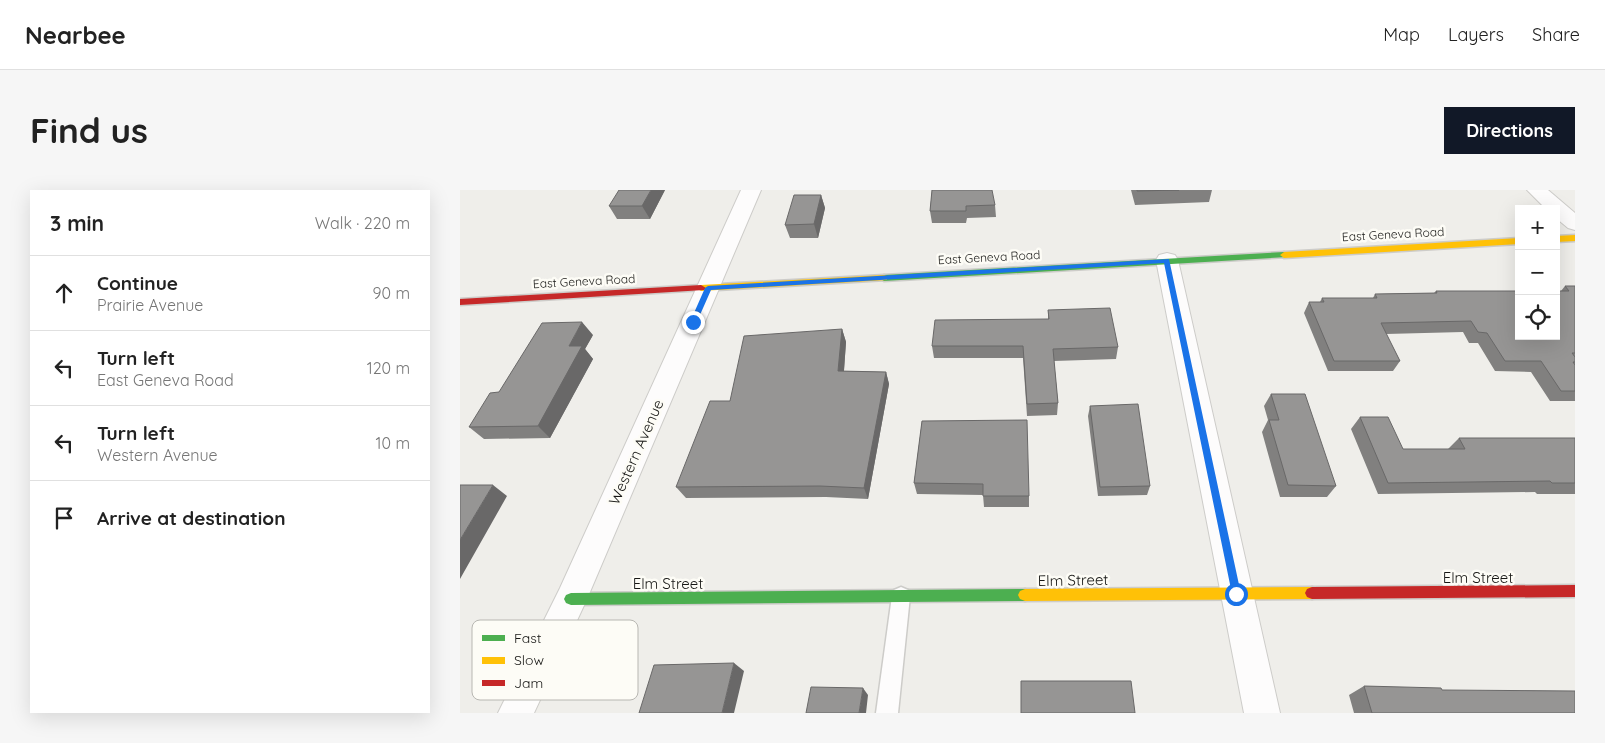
<!DOCTYPE html>
<meta charset="utf-8">
<style>
:root{--surface:#fff;--page:#f6f6f6;--text:#222;--muted:#767676;--line:#e0e0e0;--accent:#111827}
body{margin:0;font-family:Quicksand,sans-serif;background:var(--page);color:var(--text)}
.controls{position:absolute;right:15px;top:15px;display:grid;overflow:hidden;border-radius:0px;box-shadow:0 5px 20px #0002}
.controls button{width:45px;height:45px;display:grid;place-items:center;padding:0;border:0;border-bottom:1px solid var(--line);background:var(--surface);color:var(--text);font:25px sans-serif}
.stop{position:absolute;width:15px;height:15px;margin:-11px;border:4px solid #1a73e8;border-radius:50%;background:#fff}
.stop.end{background:#1a73e8;border-color:#fff;box-shadow:0 1px 5px #0008}
.list{margin:0;padding:0;list-style:none}
h2{display:flex;justify-content:space-between;align-items:center;height:65px;margin:0;padding:0 20px;font-size:21px}
h2 small{font-size:16px;font-weight:400;color:var(--muted)}
.list li{display:grid;grid-template-columns:32px 1fr auto;gap:15px;align-items:center;box-sizing:border-box;height:75px;padding:0 20px;border-top:1px solid var(--line)}
.list b{display:block;font-size:19px;white-space:nowrap}
.list p{margin:0;font-size:16px;white-space:nowrap;color:var(--muted)}
.list em{font-size:16px;font-style:normal;color:var(--muted)}
.icon{flex:none;width:28px;height:28px;fill:none;stroke:currentColor;stroke-width:2;stroke-linecap:round;stroke-linejoin:round}
.map{position:relative;flex:none;width:1115px;height:523px;overflow:hidden;border-radius:0px}
header{display:flex;align-items:center;gap:30px;box-sizing:border-box;height:70px;padding:0 25px;background:var(--surface);border-bottom:1px solid var(--line)}
header strong{font-size:24px}
nav{display:flex;gap:28px;margin-inline-start:auto;font-size:18px}
.intro{display:flex;align-items:center;justify-content:space-between;box-sizing:border-box;height:120px;padding:0 30px}
h1{margin:0;font-size:35px}
.button{padding:12px 22px;border-radius:0px;background:var(--accent);color:#fff;font-size:18px;font-weight:700}
main{display:flex;gap:30px;padding:0 30px}
aside{flex:1;background:var(--surface);border-radius:0px;box-shadow:0 5px 20px #0002}
.map>svg:first-child{display:block}
.lines{fill:none;stroke-linecap:round;stroke-linejoin:round}
.lane-casing{stroke:#cdccc9;stroke-width:3}
.street-casing{stroke:#cdccc9;stroke-width:2}
.fast-casing{stroke:#cdccc9;stroke-width:3}
.slow-casing{stroke:#cdccc9;stroke-width:3}
.jam-casing{stroke:#cdccc9;stroke-width:3}
.lane{fill:#fdfcfc;fill-rule:evenodd}
.street{fill:#fdfcfc;fill-rule:evenodd}
.fast{fill:#4caf50;fill-rule:evenodd}
.slow{fill:#ffc107;fill-rule:evenodd}
.jam{fill:#c62828;fill-rule:evenodd}
.wall{fill:#81807f}
.shaded-wall{fill:#696868}
.building{fill:#969594;stroke:#696868}
.route{fill:#1a73e8}
.labels{text-anchor:middle;dominant-baseline:central;stroke-width:5;stroke-linejoin:round;paint-order:stroke}
.far-street-label{font-size:12px;fill:#171715;stroke:#fdfcf6}
.street-label{font-size:15px;fill:#171715;stroke:#fdfcf6}
.key{fill:#fdfcf6;stroke:#b8b7b2;stroke-width:1}
.key-label{font-size:14px;fill:#171715}
</style>
<header>
<strong>Nearbee</strong>
<nav><a>Map</a><a>Layers</a><a>Share</a></nav>
</header>
<div class="intro"><h1>Find us</h1><a class="button">Directions</a></div>
<main>
<aside>
<h2>3 min<small>Walk · 220 m</small></h2>
<ul class="list">
<li><svg class="icon" aria-label="ahead" viewBox="0 0 24 24"><path d="M12 20V5M6 11l6-6 6 6"/></svg><div><b>Continue</b><p>Prairie Avenue</p></div><em>90 m</em></li>
<li><svg class="icon" aria-label="left" viewBox="0 0 24 24"><path d="M17 20v-9H6M10 6l-5 5 5 5"/></svg><div><b>Turn left</b><p>East Geneva Road</p></div><em>120 m</em></li>
<li><svg class="icon" aria-label="left" viewBox="0 0 24 24"><path d="M17 20v-9H6M10 6l-5 5 5 5"/></svg><div><b>Turn left</b><p>Western Avenue</p></div><em>10 m</em></li>
<li><svg class="icon" aria-label="arrive" viewBox="0 0 24 24"><path d="M6 21V4h12l-3 4 3 4H6"/></svg><div><b>Arrive at destination</b></div></li>
</ul>
</aside>
<div class="map">
<svg width="1115" height="523" viewBox="0 0 1115 523">
<rect width="100%" height="100%" fill="#efeeea"/>
<g class="lines">
<defs>
<path id="lane" d="M441,397L448,400L450,406L438,523H416L432,406L434,400Z"/>
<path id="street" d="M281,0H301L127,409L74,523H38L100,398Z
M1067,0H1088L1115,23V40L1108,38L1096,28V19H1086Z
M707,63L715,65L718,70L820,523H784L696,70L699,65Z"/>
<path id="fast" d="M824,62L828,65L827,67L424,91L419,88L424,85Z
M565,399L570,401L572,405L570,409L565,411L111,415L106,413L104,409L106,405L111,403Z"/>
<path id="slow" d="M1115,45V51L1096,52V46Z
M1059,48V54L824,68L820,65L824,62Z
M424,85L427,86V90L241,101L236,98L241,95Z
M852,397L857,399L859,403L857,407L852,409L565,411L560,409L558,405L560,401L565,399Z"/>
<path id="jam" d="M241,95L246,98L244,100L0,115V109Z
M1115,395V407L852,409L847,407L845,403L847,399L852,397Z"/>
</defs>
<use href="#lane" class="lane-casing"/>
<use href="#street" class="street-casing"/>
<use href="#fast" class="fast-casing"/>
<use href="#slow" class="slow-casing"/>
<use href="#jam" class="jam-casing"/>
<use href="#lane" class="lane"/>
<use href="#street" class="street"/>
<use href="#fast" class="fast"/>
<use href="#slow" class="slow"/>
<use href="#jam" class="jam"/>
</g>
<path class="wall" d="M205,0L190,29H157L149,16Z
M472,0L535,15L536,27L507,28L506,33H472L470,21Z
M671,0H752L749,12L675,15Z
M361,5L365,18L358,48H330L325,35Z
M1105,96H1115V211H1090L1071,182L1035,181L1018,153H1009L1003,142L926,144L940,171L933,181H868L844,123L849,112H860L862,108H913L915,104L974,103L976,101H1101Z
M588,120L658,157L656,169L594,171L598,213L597,225L567,226L563,168H474L472,156L588,129Z
M382,139L386,152L384,181L426,182L429,194L408,309L366,307L226,308L216,297L270,211Z
M133,145L125,159L133,169L90,248L24,249L9,237L39,202Z
M811,204L876,296L867,307H820L802,242L808,230L804,216Z
M630,216L690,296L687,305L638,306L628,226Z
M900,227L943,259H988L999,248H1115V304H1077L1075,302L918,304L891,239Z
M462,231L569,306V317H524L523,305L457,304L454,293Z
M904,496L982,500L1115,523H894L889,505Z"/>
<path class="shaded-wall" d="M191,0H205L190,29L182,16Z
M361,5L365,18L358,48L354,34Z
M122,132L133,145L125,159L133,169L90,248L78,236L109,156Z
M382,139L386,152L383,193L378,181Z
M426,182L429,194L408,309L404,298Z
M33,295L47,306L0,389V350Z
M274,473L284,481L274,523H262Z
M403,498L408,505L406,523H399Z"/>
<path class="building" d="M159,0H191L182,16H149Z
M472,0H532L535,15L506,16V21H470Z
M677,0H719L677,1Z
M334,5H361L354,34L325,35Z
M1105,96H1115V163H1112L1115,167V172H1113L1115,175V201H1101L1081,171H1045L1027,143L1018,142L1011,131L921,133L940,171H874L849,112H864L862,108H917L915,104L977,103L976,101H1059V146H1096V101H1109Z
M650,118L658,157L593,159L598,213L567,214L563,156H472L475,130L589,129L588,120Z
M122,132L109,156H122L78,236L9,237L30,203L39,202L82,133Z
M382,139L378,181L426,182L404,298L360,296L216,297L250,211H270L284,146Z
M811,204H845L876,296L828,295L809,230H819Z
M678,214L690,296L640,297L630,216Z
M900,227H928L943,259H1005L999,248H1115V293H1092L1090,291L928,293Z
M567,230L569,306H523V294L454,293L462,231Z
M0,295H33L0,350Z
M274,473L262,523H179L194,475Z
M561,491H671L675,523H561Z
M904,496L981,498L982,500L1115,501V523H912Z
M351,497L403,498L399,523H346Z"/>
<path class="route" d="M709,69L781,404L776,408L772,404L704,73L251,100L236,134L230,132L245,98L248,96Z"/>
<g class="labels">
<g class="far-street-label">
<text transform="translate(933 44) rotate(-3)">East Geneva Road</text>
<text transform="translate(529 67) rotate(-3)">East Geneva Road</text>
<text transform="translate(124 91) rotate(-3)">East Geneva Road</text>
</g>
<g class="street-label">
<text transform="translate(176 262) rotate(-66)">Western Avenue</text>
<text x="1018" y="387">Elm Street</text>
<text transform="translate(613 390) rotate(-1)">Elm Street</text>
<text x="208" y="393">Elm Street</text>
</g>
</g>
<rect x="12" y="430" width="166" height="80" rx="8" class="key"/>
<rect x="22" y="445" width="23" height="6" fill="#4caf50"/>
<rect x="22" y="467" width="23" height="7" fill="#ffc107"/>
<rect x="22" y="490" width="23" height="6" fill="#c62828"/>
<g class="key-label">
<text x="54" y="453">Fast</text>
<text x="54" y="475">Slow</text>
<text x="54" y="498">Jam</text>
</g>
</svg>
<div class="controls">
<button>+</button>
<button>−</button>
<button><svg class="icon" aria-label="locate" viewBox="0 0 24 24"><circle cx="12" cy="12" r="6"/><path d="M12 2v4M12 18v4M2 12h4M18 12h4"/></svg></button>
</div>
<div class="stop" style="left:776px;top:404px"></div>
<div class="stop end" style="left:233px;top:132px"></div>
</div>
</main>
